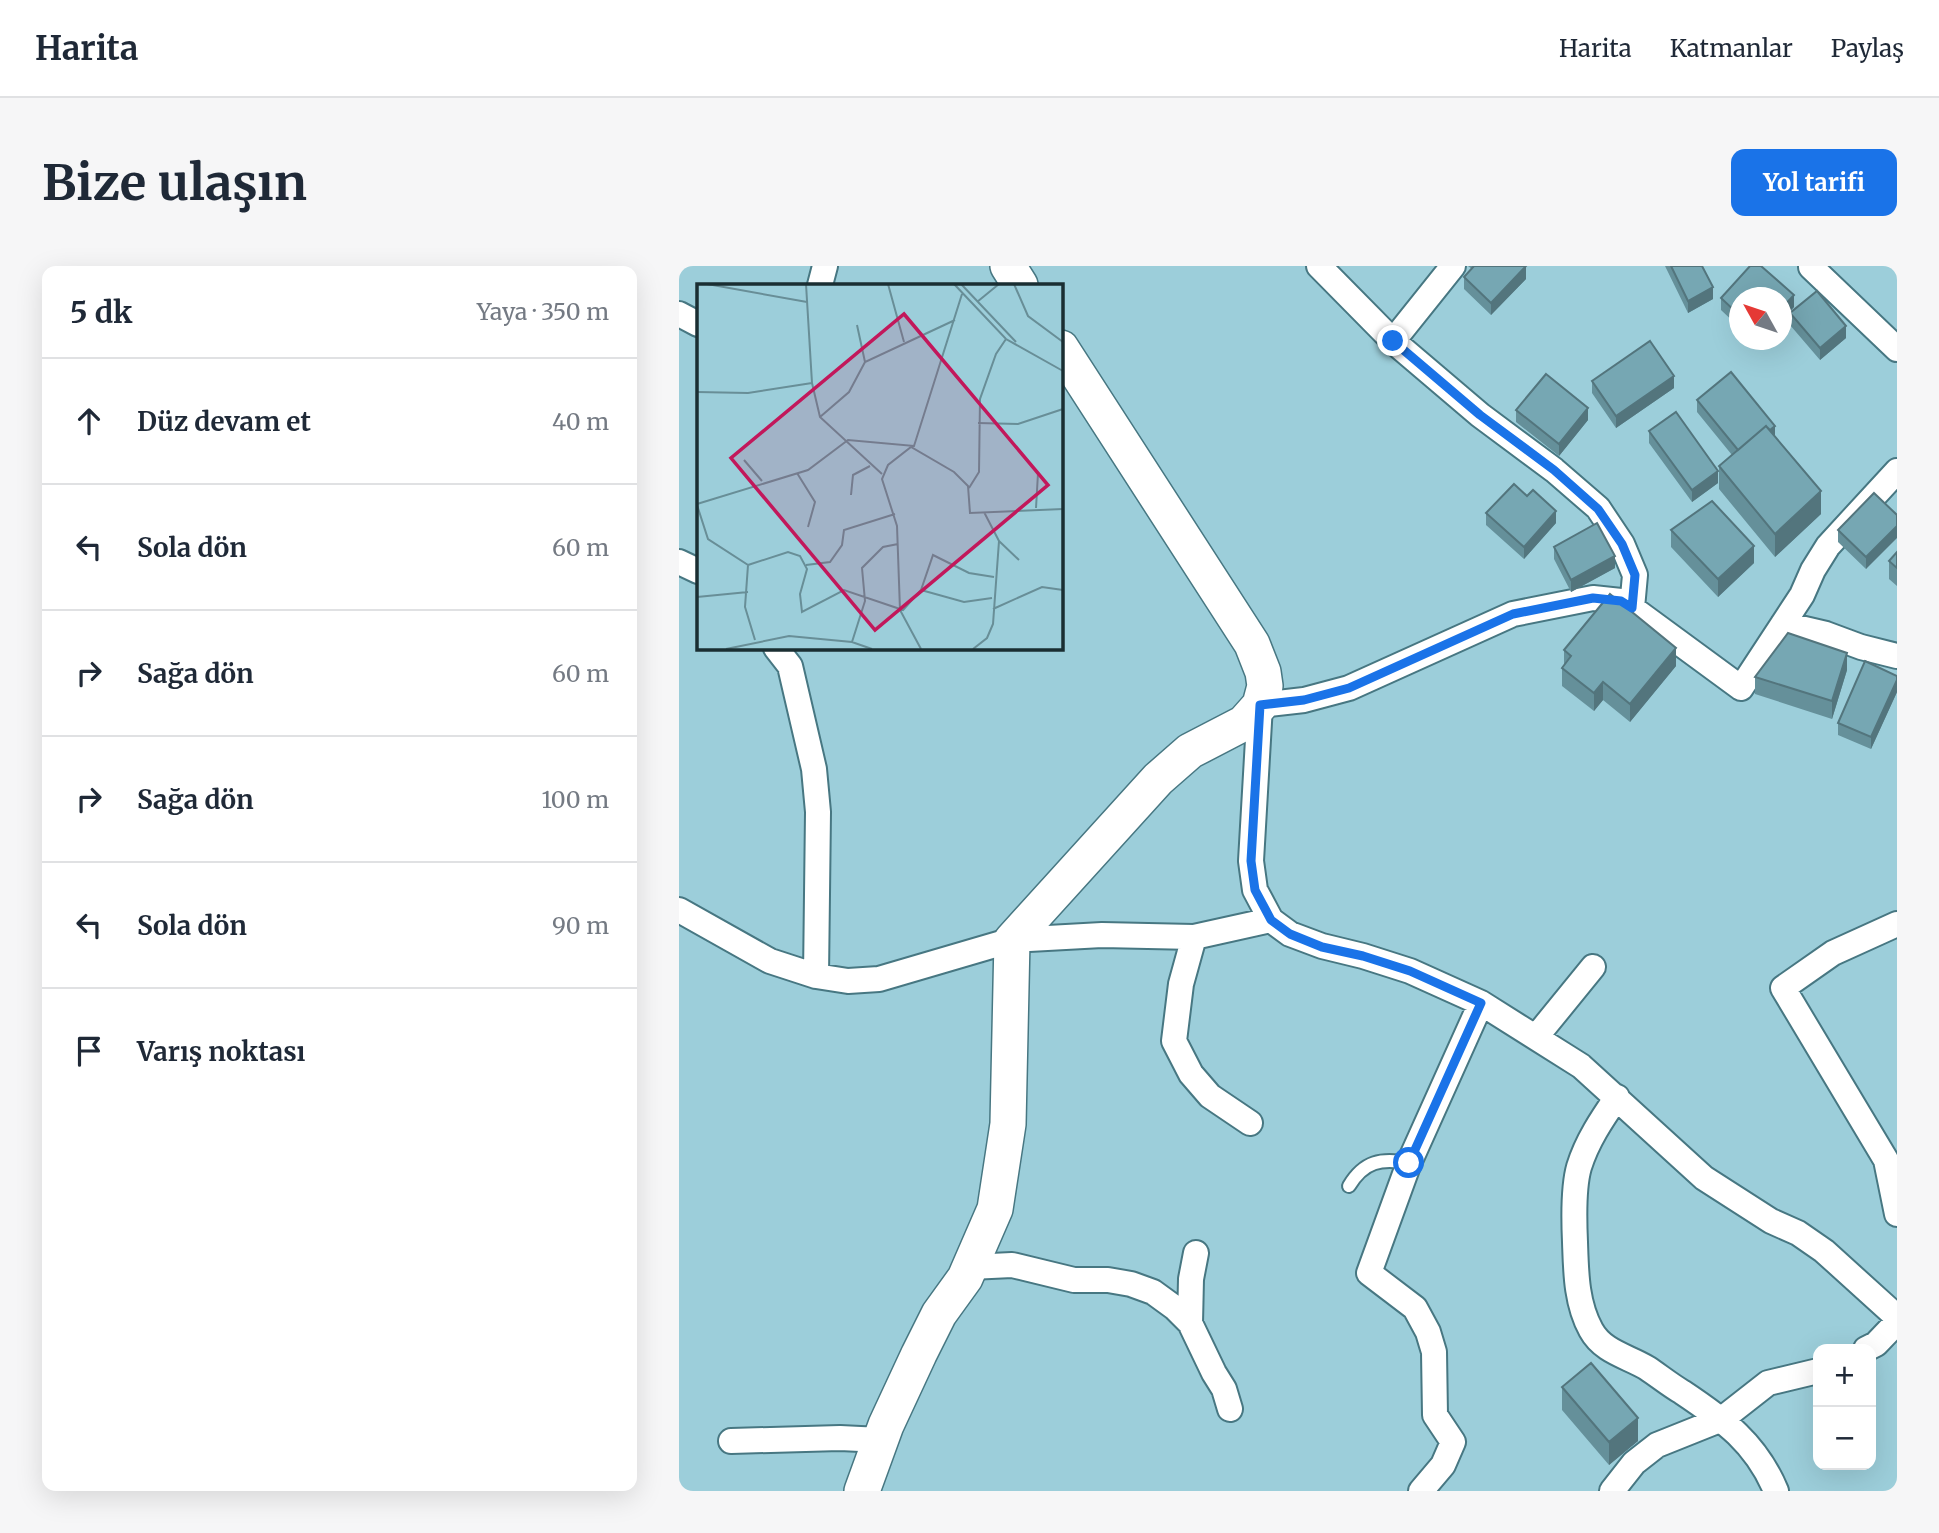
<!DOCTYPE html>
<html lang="tr">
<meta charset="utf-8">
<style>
:root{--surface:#fff;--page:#f6f6f7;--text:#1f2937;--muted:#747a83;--line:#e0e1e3;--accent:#1a73e8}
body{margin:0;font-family:Merriweather,serif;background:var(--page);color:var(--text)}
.controls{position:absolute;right:21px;bottom:21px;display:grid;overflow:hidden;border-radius:14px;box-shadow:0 7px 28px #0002}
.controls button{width:63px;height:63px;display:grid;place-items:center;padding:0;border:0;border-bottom:2px solid var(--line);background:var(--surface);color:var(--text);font:35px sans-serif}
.compass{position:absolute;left:1050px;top:21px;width:63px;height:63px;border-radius:50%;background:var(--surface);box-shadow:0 7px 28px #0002;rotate:310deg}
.stop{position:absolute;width:21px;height:21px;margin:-16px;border:5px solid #1a73e8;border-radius:50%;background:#fff}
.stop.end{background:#1a73e8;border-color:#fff;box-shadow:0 2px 7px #0008}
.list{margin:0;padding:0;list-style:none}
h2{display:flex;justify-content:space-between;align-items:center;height:91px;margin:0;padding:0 28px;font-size:30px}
h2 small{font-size:23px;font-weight:400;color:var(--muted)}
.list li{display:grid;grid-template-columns:46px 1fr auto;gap:21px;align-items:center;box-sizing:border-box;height:126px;padding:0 28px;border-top:2px solid var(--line)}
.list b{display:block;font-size:26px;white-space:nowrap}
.list em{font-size:23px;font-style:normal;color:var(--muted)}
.icon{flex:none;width:38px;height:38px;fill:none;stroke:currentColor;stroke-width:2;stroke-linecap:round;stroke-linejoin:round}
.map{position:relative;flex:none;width:1218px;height:1225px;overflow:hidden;border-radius:14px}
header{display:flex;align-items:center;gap:42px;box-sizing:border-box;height:98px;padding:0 35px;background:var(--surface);border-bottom:2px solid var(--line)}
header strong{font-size:33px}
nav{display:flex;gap:38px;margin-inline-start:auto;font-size:24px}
.intro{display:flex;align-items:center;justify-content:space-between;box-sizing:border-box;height:168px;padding:0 42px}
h1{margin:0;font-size:49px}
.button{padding:18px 32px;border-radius:14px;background:var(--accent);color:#fff;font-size:24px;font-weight:700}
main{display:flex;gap:42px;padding:0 42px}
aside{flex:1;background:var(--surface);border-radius:14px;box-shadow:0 7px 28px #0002}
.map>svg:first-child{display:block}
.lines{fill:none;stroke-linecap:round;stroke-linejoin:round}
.lane-casing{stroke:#477782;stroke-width:16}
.street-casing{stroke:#477782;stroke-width:28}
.secondary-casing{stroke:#477782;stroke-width:38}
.lane{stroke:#fff;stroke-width:12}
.street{stroke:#fff;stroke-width:24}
.secondary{stroke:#fff;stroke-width:35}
.wall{fill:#65909a}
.shaded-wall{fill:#53757d}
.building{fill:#76a7b3;stroke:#53757d;stroke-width:2}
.route{stroke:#1a73e8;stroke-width:9}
.inset-road{fill:none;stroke:#688e97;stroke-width:2}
.view{fill:#c2185b;fill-opacity:0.15;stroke:#c2185b;stroke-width:3.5}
.inset-edge{fill:none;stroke:#1a2e32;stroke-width:3.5}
</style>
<header>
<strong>Harita</strong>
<nav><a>Harita</a><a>Katmanlar</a><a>Paylaş</a></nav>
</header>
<div class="intro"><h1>Bize ulaşın</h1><a class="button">Yol tarifi</a></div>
<main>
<aside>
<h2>5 dk<small>Yaya · 350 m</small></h2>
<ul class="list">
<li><svg class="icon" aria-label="ahead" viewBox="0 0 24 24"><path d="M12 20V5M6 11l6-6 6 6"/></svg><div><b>Düz devam et</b></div><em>40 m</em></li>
<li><svg class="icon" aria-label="left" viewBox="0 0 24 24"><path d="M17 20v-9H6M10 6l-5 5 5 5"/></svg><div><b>Sola dön</b></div><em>60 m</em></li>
<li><svg class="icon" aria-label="right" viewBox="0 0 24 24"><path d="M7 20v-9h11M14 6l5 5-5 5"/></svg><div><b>Sağa dön</b></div><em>60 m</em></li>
<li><svg class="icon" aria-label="right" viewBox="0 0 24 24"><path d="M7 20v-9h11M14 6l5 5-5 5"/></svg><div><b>Sağa dön</b></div><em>100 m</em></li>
<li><svg class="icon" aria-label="left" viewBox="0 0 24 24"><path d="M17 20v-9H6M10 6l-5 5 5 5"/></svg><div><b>Sola dön</b></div><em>90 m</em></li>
<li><svg class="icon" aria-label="arrive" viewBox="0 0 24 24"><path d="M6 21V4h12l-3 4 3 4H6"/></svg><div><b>Varış noktası</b></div></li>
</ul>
</aside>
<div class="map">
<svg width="1218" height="1225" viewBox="0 0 1218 1225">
<rect width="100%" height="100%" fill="#9cceda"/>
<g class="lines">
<defs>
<path id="lane" d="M670,920C685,895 702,892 730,897"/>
<path id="street" d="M640,0L714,75L801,149L875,204L919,242L943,278L956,309L953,342
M1132,1L1218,83
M141,19L146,0
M0,48L19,58
M714,75L774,0
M1218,205L1149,280L1134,304L1123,329L1062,422L953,342L942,335L914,332L834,348L670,422L625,434L581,439L572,595L576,624L592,654L611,668L643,680L684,690L731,705L802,737L902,800L1025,912L1092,955L1119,967L1145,985L1218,1051
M0,296L19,305
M1104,358L1147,368L1182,381L1218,390
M97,382L111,400L135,503L139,546L137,710
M0,644L91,695L137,710L169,715L200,713L333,674L423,669L515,671L592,654
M1218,658L1154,687L1104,722L1207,894L1218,948
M515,671L502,718L495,775L512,808L531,830L571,857
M857,771L914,701
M938,831C923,853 908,875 900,901C894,922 895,954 896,976C897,1005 897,1037 912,1064C924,1086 948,1090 968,1102C980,1110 991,1119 1003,1126C1045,1154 1077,1177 1097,1225
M291,1001L333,999L395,1014H429L452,1018L474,1026L496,1042L511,1057L535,1107L545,1123L551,1143
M511,1057L512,1013L517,987
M1187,1083L1197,1078L1218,1056
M52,1175L161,1172L202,1174
M742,1225L764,1199L774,1176L756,1149L755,1086L749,1066L736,1042L690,1007L730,897L802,737
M933,1225L955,1197L978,1179L1043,1153L1089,1117L1139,1105"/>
<path id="secondary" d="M329,0L341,19
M183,1225L207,1159L240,1088L260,1048L286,1012L316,943L329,858L333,674L479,513L511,485L565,457L581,439L586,420L584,406L573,378L382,82"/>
</defs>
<use href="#lane" class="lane-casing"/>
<use href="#street" class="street-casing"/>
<use href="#secondary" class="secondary-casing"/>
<use href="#lane" class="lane"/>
<use href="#street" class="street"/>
<use href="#secondary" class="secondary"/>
</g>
<path class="wall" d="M789,0H846L847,13L812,49L785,23V11L793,3Z
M986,0H1023L1034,33L1009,47Z
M1071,0H1082L1115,29V41L1102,55V32H1060V61L1042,44V32Z
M1111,47L1167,72L1141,94L1111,59Z
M913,115L995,122L937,162L913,127Z
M1018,134L1096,171L1142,248L1096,291L1040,223V200L1053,189L1018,146Z
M837,144L909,154L880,190L837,156Z
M970,165L1039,217L1013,236L970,177Z
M807,247L877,257L845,293L807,259Z
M1218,249L1187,303L1159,276V264Z
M992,264L1075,297L1039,331L992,281Z
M875,281L936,302L892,326L875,293Z
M1218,286V320L1210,313V295Z
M885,384L997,400L951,456L924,434L915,445L883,420V402L885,399Z
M1168,404L1153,453L1076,428V411Z
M1218,410V426L1192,483L1159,469V457Z
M883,1121L959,1175L930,1199L883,1144Z"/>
<path class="shaded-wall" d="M847,0V13L812,49V37Z
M1034,21V33L1009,47V35Z
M1115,29V41L1102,55V43Z
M1167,60V72L1141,94V82Z
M995,110V122L937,162V150Z
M909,142V154L880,190V178Z
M1096,160V172L1062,188Z
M1039,205V217L1013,236V224Z
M1142,225V248L1096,291V268Z
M877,245V257L845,293V281Z
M1218,260V272L1187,303V291Z
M1075,280V297L1039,331V313Z
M936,290V302L892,326V314Z
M997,382V400L951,456V438Z
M1168,387V404L1153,453V435Z
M1218,414V426L1192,483V471Z
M924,416V434L915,445V427Z
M959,1152V1175L930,1199V1176Z"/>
<path class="building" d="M795,0H847L812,37L785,11Z
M992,0H1023L1034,21L1009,35Z
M1071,0H1082L1115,29L1102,43V32H1060V49L1042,32Z
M1138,25L1167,60L1141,82L1111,47Z
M971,75L995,110L937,150L913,115Z
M1052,106L1096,160L1091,164L1087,160L1059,184L1018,134Z
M867,108L909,142L880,178L837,144Z
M997,146L1039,205L1013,224L970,165Z
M1087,160L1142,225L1096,268L1040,200Z
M835,218L848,230L854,224L877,245L845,281L807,247Z
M1195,227L1218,249V260L1187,291L1159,264Z
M1033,235L1075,280L1039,313L992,264Z
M918,257L936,290L892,314L875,281Z
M1218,286V302L1210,295Z
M931,328L997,382L951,438L924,416L915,427L883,402L892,390L885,384Z
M1109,367L1168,387L1153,435L1076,411Z
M1186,395L1218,410V414L1192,471L1159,457Z
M912,1097L959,1152L930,1176L883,1121Z"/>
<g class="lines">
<path class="route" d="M714,75L801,149L875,204L919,243L943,278L956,309L953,342L942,335L914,332L834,348L670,422L625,434L581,439L572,595L576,624L592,654L611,668L643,681L684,690L731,705L802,737L730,897"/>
</g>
<g transform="translate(18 18)">
<rect width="366" height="366" fill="#9cceda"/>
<path class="inset-road" d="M10,0L110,18M109,0L115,99L123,133L185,190M191,0L207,58M257,0L309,55L366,87M264,0L319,58M317,0L331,32L366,58M280,18L302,0M160,41L168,78M0,108L51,109L115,99M123,133L152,108L168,78L258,36M281,139L321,140L366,125M47,176L65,197M100,189L118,218L111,243M272,204L282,188L283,115L299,70L309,55M154,211L156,191L173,182M0,220L111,186L151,156L217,162L265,10M0,221L11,255L51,281L48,323L58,356M339,224L341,189M302,257L322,276M51,281L91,268L103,272L110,285L103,310L105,328L147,306L206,326L224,306L236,271L272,289L297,293M109,281L133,278L145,261L147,246L198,230M224,306L267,318L295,314M0,313L51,308M296,325L345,303L366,306M155,358L168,317L165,284L186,263L201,260M29,365L92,352L155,358L175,365M224,365L203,326L200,242L185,195L191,181L214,163L257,188L271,202L273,229L366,225M276,365L290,354L296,340L302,257L287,228"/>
<path class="view" d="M207,30L351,201L178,346L34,174Z"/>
<rect width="366" height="366" class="inset-edge"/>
</g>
</svg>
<div class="controls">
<button>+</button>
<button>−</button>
</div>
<svg class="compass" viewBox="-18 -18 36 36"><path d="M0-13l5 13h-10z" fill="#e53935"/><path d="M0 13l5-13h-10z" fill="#747a83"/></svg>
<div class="stop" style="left:730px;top:897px"></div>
<div class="stop end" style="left:714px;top:75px"></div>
</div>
</main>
